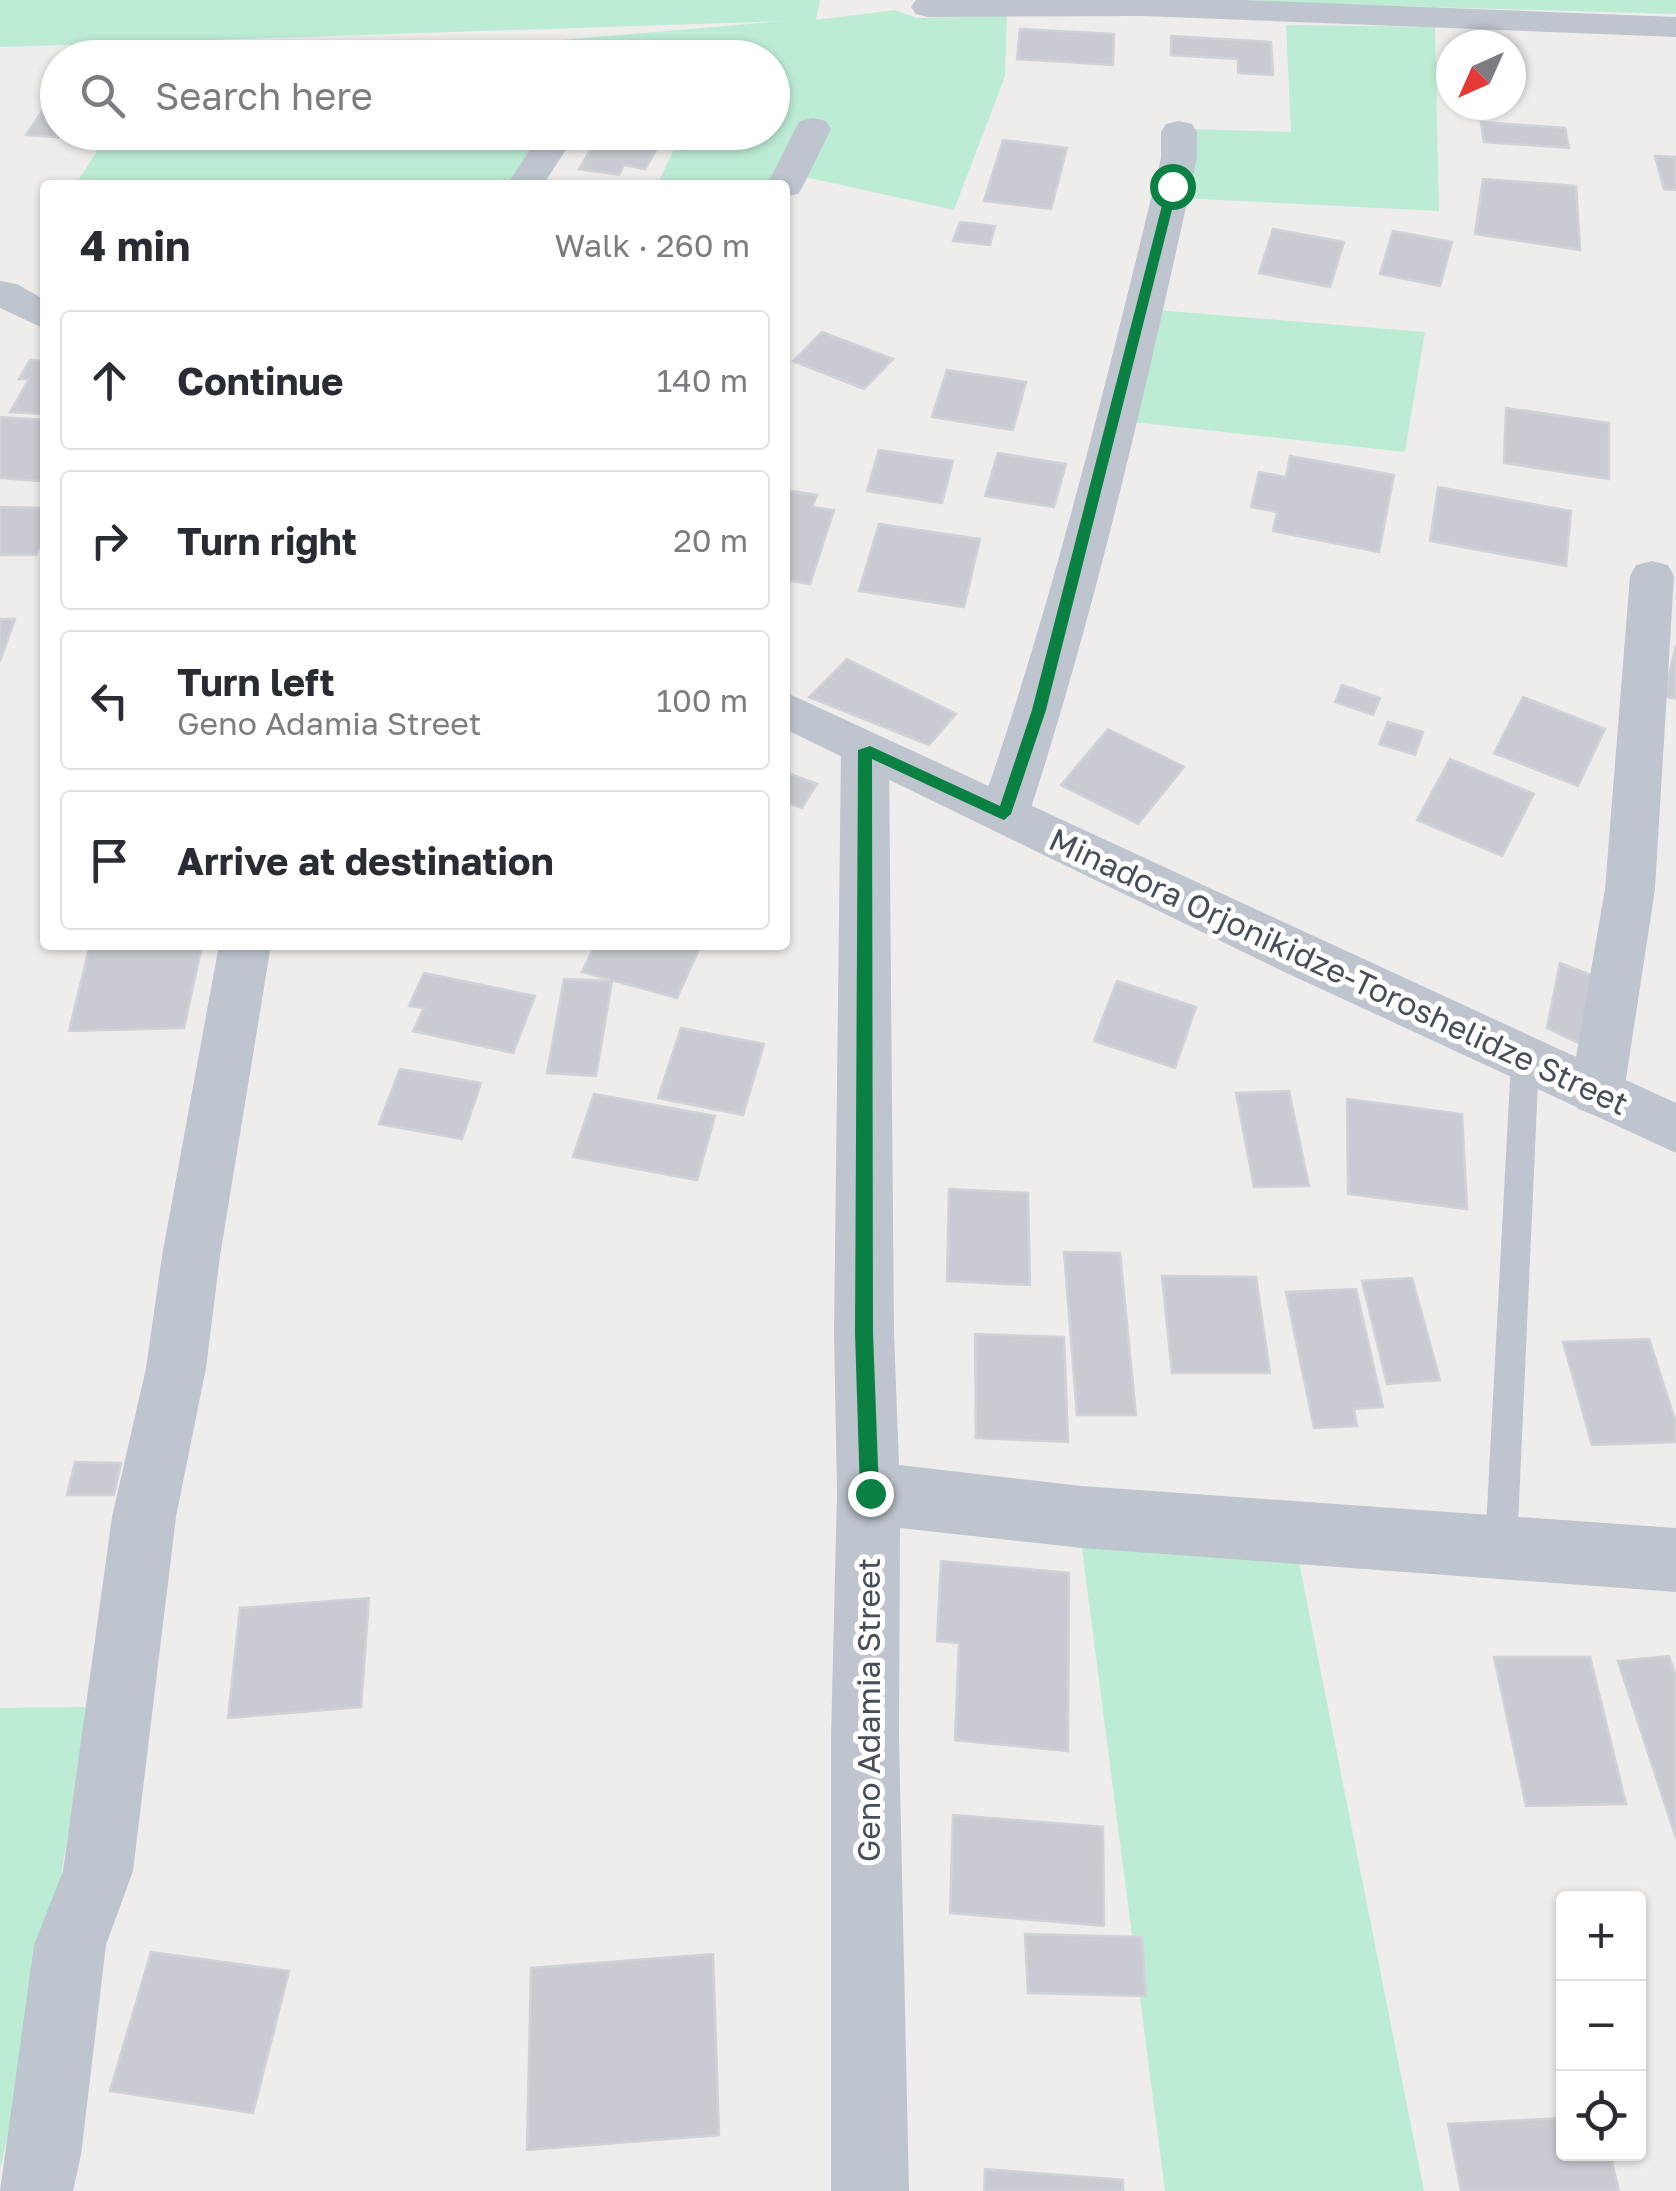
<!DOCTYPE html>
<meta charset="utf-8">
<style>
:root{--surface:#fff;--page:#f2f2f3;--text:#2b2b33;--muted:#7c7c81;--line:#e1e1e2}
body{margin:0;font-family:"Golos Text",sans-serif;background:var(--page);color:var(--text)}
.controls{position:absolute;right:30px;bottom:30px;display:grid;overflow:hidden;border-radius:10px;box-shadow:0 2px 8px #0004}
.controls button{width:90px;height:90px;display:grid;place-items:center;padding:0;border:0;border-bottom:2px solid var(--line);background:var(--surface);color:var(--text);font:50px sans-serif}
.compass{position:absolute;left:1436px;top:30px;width:90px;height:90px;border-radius:50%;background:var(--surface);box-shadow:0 2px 8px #0004;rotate:225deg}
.stop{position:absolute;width:30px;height:30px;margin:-22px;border:8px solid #0b8043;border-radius:50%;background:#fff}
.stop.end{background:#0b8043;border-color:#fff;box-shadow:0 2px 10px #0008}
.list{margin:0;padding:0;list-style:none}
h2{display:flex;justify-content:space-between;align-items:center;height:130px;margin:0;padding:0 40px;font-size:42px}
h2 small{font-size:32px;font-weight:400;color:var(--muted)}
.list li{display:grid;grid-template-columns:65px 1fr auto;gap:30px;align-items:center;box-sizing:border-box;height:140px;margin:0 20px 20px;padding:0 20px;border:2px solid var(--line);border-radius:10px}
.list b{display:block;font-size:38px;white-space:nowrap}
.list p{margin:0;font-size:32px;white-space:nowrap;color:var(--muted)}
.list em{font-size:32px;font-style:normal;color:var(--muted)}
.icon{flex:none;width:55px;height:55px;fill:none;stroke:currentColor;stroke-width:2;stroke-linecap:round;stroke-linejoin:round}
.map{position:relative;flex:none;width:1676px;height:2191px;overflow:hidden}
.search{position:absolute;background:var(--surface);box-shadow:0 2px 8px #0004;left:40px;top:40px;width:750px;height:110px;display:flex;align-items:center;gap:25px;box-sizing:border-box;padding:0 35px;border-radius:55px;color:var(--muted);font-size:38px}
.panel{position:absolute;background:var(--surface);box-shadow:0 2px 8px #0004;left:40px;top:180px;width:750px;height:770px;border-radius:10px}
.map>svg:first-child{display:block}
.green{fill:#bcecd4}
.building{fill:#cacbd2;stroke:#d1d2d8;stroke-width:2.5}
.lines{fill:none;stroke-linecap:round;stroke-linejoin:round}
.service{fill:#bec5ce;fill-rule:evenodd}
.minor{fill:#bec5ce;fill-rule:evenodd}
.tertiary{fill:#bec5ce;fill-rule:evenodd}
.route{fill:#0b8043}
.labels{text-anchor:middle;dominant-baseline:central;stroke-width:10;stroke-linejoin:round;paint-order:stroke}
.street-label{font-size:32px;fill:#464e59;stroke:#fff}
</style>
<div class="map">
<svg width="1676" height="2191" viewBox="0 0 1676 2191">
<rect width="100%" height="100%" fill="#efedec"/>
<path class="green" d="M0,0H820L816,20L895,10L917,18L1007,16L1005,76L954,210L778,171L770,185H657L682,133L772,132V58L304,57L420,52L784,21L0,47Z
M1191,0H1676V14Z
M1286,25L1435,27L1439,211L1181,198L1194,129L1291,132Z
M109,133H569L532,185H75Z
M1158,310L1425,332L1405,452L1133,422Z
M1080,1533L1297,1552L1424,2191H1165Z
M88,1707L43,1989L0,2169V1708Z"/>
<path class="building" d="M1020,29L1114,34L1113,65L1017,59Z
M1171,36L1271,42L1273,75L1238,73V59L1171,55Z
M58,88V132H89L84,139L26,135Z
M1481,122L1565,128L1569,148L1484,142Z
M601,132H624L663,139L645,169L624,165L619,175L579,169Z
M1003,140L1067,148L1051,209L984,201Z
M1655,156L1676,157V190L1664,189Z
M1483,179L1576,186L1580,250L1475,234Z
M960,222L995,226L990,245L953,241Z
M1273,229L1344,242L1330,287L1259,273Z
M1393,231L1452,242L1440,286L1380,274Z
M822,332L893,359L864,389L793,361Z
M30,360L45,361V414L10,412L29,379H19Z
M947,370L1026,382L1013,430L932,417Z
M1506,408L1609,423V479L1504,463Z
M0,417L45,420V475L41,481L0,478Z
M879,450L953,461L942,503L867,491Z
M998,453L1066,464L1054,507L985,496Z
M1290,456L1394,475L1379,552L1273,531L1277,512L1251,507L1259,472L1286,477Z
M1438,487L1571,511L1566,566L1430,541Z
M785,490L817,495L812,507L834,510L810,584L785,580Z
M0,507L45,508V533L36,555H0Z
M879,524L980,539L964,607L859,591Z
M0,619H15L0,661Z
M1676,645V699L1664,696Z
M847,659L956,714L929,745L809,697Z
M1342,685L1380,698L1373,715L1335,702Z
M1523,697L1605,729L1578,786L1494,753Z
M1388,722L1423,732L1415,755L1379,744Z
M1108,729L1184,767L1138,824L1061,785Z
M1450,759L1534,794L1502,856L1417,820Z
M785,772L817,784L802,808L785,802Z
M90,945H202L184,1028L69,1031Z
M595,945H701L677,998L582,972Z
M1560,963L1601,979L1591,1049L1547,1028Z
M424,973L535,996L513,1053L413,1031L424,1008L409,1006Z
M564,979L612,981L596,1076L547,1073Z
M1117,981L1196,1007L1175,1068L1094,1041Z
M681,1028L764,1044L743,1115L658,1098Z
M400,1069L481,1083L462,1139L379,1124Z
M1289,1091L1309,1186L1254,1187L1236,1093Z
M594,1094L715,1116L697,1180L573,1157Z
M1347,1099L1462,1114L1467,1209L1348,1194Z
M949,1189L1028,1193L1030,1285L947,1281Z
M1064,1252L1120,1253L1136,1415H1077Z
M1162,1276L1256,1277L1270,1373H1172Z
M1412,1278L1440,1380L1387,1384L1362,1281Z
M1356,1289L1383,1407L1354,1409L1357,1426L1314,1428L1286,1292Z
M975,1334L1064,1337L1068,1442L976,1438Z
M1649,1339L1676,1423V1442L1592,1445L1563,1342Z
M75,1462L121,1463L114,1495H67Z
M941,1561L1069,1573L1068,1751L955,1740L959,1643L937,1641Z
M369,1598L361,1707L228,1718L240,1608Z
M1669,1656L1676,1676V1838L1618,1661Z
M1494,1657H1590L1626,1804L1526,1806Z
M953,1815L1103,1827L1104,1926L950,1913Z
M1025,1934L1142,1937L1146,1996L1028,1993Z
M151,1952L289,1971L253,2113L110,2091Z
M713,1954L719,2135L527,2150L531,1968Z
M1564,2118V2154H1610L1619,2191H1461L1448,2124Z
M985,2169L1123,2180V2191H984Z"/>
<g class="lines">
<path class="service" d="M1525,1050L1535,1053L1539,1061L1517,1547L1512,1558L1501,1563L1490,1558L1485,1547L1511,1061L1515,1053Z"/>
<path class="minor" d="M916,0H1243L1676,17V37L1143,16L928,17L916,14L911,7Z
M813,118L826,121L831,129L803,186L798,194L785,197V185H767L795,129L800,121Z
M1179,121L1192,124L1197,132V158C1148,378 1099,600 1029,814L1021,827L1004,833L987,827L979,814C1054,600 1107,378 1161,158V132L1166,124Z
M551,134L564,137L569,145L543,185H507L538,137Z
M1652,561L1668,565L1674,576L1655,889L1624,1092L1616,1109L1597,1116L1578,1109L1570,1092L1605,889L1630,576L1636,565Z
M865,732L882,737L889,750L894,1333L899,1465L1082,1486L1676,1528V1592L1082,1548L900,1528L899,1737L909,2191H831V1737L837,1493L834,1333L841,750L848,737Z
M219,945H271L220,1256L206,1368L176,1517L133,1871L106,1945L81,2155L73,2191H0L34,1945L63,1871L112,1517L146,1368L162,1256Z"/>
<path class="tertiary" d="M0,281L17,284L45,300V329L0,308Z
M785,692L1676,1103V1153L1278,969L785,729Z"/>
</g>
<path class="route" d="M1172,183L1178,186L1046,710L1011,814L1004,820L999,818L872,759L873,1332L879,1493L870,1502L860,1493L855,1332L858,750L870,746L1000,806L1032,710L1167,186Z"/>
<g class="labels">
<g class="street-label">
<text transform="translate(1339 971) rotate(25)">Minadora Orjonikidze-Toroshelidze Street</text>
<text transform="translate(868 1710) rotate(-90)">Geno Adamia Street</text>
</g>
</g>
</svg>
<div class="controls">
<button>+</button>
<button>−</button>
<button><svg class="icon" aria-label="locate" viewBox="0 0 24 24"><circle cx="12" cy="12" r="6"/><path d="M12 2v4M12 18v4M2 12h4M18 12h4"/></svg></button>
</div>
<svg class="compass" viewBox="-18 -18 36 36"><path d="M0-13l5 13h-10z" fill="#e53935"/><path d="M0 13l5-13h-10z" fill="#7c7c81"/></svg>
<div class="stop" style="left:1172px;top:186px"></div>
<div class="stop end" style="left:870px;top:1493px"></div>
<div class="search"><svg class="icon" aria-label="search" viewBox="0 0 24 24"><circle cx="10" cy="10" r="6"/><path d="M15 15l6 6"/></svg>Search here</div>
<section class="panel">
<h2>4 min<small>Walk · 260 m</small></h2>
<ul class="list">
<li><svg class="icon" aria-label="ahead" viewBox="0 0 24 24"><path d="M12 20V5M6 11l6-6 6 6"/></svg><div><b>Continue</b></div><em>140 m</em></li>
<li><svg class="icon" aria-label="right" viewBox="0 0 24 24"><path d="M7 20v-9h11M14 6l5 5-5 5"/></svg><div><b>Turn right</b></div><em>20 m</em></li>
<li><svg class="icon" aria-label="left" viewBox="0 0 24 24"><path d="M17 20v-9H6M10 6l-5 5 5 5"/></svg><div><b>Turn left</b><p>Geno Adamia Street</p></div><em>100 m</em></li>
<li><svg class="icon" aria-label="arrive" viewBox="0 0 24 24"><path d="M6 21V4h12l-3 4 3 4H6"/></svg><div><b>Arrive at destination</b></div></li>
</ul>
</section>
</div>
